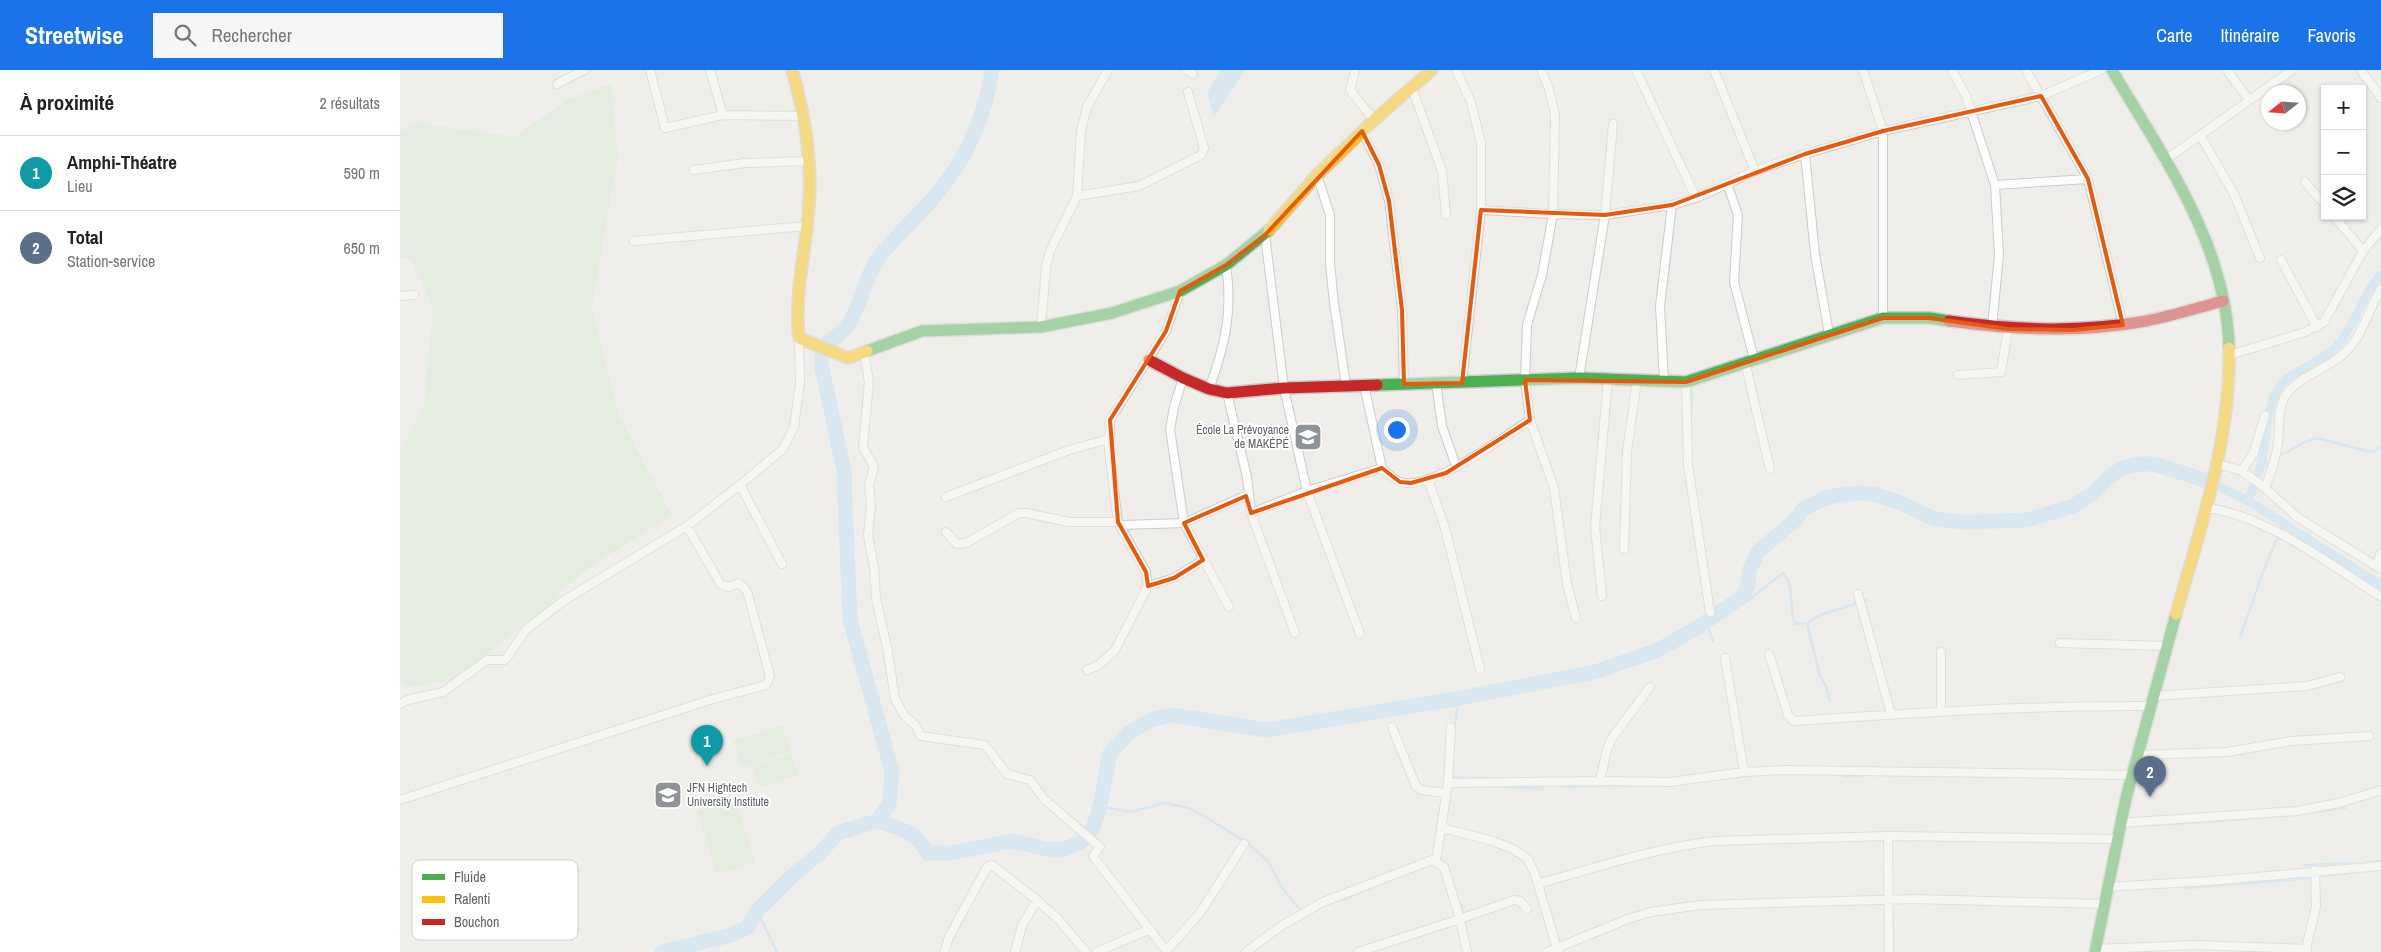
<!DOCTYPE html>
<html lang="fr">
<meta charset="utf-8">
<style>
:root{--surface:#fff;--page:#f6f6f6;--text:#222;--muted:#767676;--line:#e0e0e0;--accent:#1a73e8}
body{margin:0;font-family:"Archivo Narrow",sans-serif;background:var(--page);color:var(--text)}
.controls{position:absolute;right:15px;top:15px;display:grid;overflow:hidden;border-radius:0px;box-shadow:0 1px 4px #0004}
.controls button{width:45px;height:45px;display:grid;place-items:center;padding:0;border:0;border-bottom:1px solid var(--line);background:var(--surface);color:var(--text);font:25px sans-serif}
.compass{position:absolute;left:1861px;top:15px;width:45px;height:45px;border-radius:50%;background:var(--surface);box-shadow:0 1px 4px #0004;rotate:253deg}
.you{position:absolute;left:996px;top:359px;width:18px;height:18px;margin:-12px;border:4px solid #fff;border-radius:50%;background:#1a73e8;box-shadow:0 0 0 8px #1a73e833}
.badge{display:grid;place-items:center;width:32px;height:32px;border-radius:50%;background:var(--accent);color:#fff;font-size:16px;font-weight:700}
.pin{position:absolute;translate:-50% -41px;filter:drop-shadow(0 1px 2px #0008)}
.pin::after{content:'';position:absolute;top:26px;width:18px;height:15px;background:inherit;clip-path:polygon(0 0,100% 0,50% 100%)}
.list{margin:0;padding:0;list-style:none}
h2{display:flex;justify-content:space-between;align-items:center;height:65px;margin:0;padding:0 20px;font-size:21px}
h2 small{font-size:16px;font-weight:400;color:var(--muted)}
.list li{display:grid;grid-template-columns:32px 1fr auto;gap:15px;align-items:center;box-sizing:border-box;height:75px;padding:0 20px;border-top:1px solid var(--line)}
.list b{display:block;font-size:19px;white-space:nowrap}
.list p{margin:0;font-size:16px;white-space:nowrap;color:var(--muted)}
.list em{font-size:16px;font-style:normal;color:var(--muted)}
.icon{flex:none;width:28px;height:28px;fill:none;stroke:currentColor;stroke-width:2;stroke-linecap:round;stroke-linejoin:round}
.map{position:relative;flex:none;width:1981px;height:882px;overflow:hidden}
header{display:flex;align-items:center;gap:30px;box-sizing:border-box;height:70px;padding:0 25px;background:var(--accent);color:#fff}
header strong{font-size:24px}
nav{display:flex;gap:28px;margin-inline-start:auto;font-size:18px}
.search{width:350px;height:45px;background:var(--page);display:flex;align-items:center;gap:12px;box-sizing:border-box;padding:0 18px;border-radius:0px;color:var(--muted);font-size:19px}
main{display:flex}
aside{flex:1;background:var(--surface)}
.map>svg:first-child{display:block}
.green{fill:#d8ebd6}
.water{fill:#bfe0f9}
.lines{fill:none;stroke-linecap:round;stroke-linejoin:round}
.stream{stroke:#bfe0f9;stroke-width:2.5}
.canal{stroke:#bfe0f9;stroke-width:9}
.river{stroke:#bfe0f9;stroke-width:15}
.street-casing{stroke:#cbcccc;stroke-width:10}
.fast-casing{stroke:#cacacb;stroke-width:14}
.slow-casing{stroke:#cacacb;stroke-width:14}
.jam-casing{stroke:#cacacb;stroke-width:14}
.street{stroke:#fdfcfc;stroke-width:8}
.fast{stroke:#4caf50;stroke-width:11}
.slow{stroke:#ffc107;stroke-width:11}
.jam{stroke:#c62828;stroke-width:11}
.marked{fill:none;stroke:#e8590c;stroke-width:4;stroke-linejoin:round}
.labels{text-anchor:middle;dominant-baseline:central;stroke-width:4;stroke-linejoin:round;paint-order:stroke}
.poi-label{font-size:12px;fill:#5f6368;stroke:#fff;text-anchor:end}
.key{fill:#fff;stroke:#cfd0d2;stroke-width:1}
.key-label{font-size:14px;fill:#5f6368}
</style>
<header>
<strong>Streetwise</strong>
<div class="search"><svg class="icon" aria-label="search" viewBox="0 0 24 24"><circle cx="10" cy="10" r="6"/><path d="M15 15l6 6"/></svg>Rechercher</div>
<nav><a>Carte</a><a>Itinéraire</a><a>Favoris</a></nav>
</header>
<main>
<aside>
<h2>À proximité<small>2 résultats</small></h2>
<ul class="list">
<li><span class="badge" style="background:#0f9aa8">1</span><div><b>Amphi-Théatre</b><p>Lieu</p></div><em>590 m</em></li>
<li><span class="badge" style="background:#5c6f8a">2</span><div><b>Total</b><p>Station-service</p></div><em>650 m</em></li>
</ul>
</aside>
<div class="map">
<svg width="1981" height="882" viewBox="0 0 1981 882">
<rect width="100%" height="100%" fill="#efeeea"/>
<path class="green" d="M211,14L218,87L192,237L219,346L272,445L194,494L162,519L144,540L52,610L7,617L0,606V383L24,335L33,236L11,189L0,187V61L18,53L114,67L169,29Z
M382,655L391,681L342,697L333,671Z
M391,683L398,705L359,718L352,695Z
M335,729L356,792L317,804L297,741Z"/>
<path class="water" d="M821,0H845L814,47L807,23Z"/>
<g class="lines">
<path class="stream" d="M1268,205L1272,165
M1129,237L1135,218
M1292,338V321
M1878,387L1905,372L1917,368L1967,381L1973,382L1981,376
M1861,398L1872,391
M1881,461L1885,454
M1335,533L1346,532L1383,503C1396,517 1388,538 1395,554L1407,553L1420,545L1467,530
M1306,551L1313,571
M1407,553L1420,606L1426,616L1430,631
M1840,567L1866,494L1878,467
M1054,658L1058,636L1055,629
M1833,684H1843
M1799,688L1812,686
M1444,706H1463
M1051,707L1107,709
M1336,707L1348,705
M1084,716L1144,719
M1216,716L1261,715
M1163,717L1209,716
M700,736L730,742L765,733L789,738L804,746L846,772L868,791L882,818L901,841
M1912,742L1946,738
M1832,750L1888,745
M1795,753L1824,751
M1751,755L1792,753
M1968,792L1981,791
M1904,795L1954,793
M1922,806L1956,802
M1839,814L1911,808
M1786,818L1837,814
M943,830L970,818
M1061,833L1063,842
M357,841L377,882"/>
<path class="canal" d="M1857,408C1868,381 1863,349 1876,322C1888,299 1920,295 1937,276C1956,255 1961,225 1981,205
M1808,411L1848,431L1981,515
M1848,431L1855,413"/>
<path class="river" d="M477,751C501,759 514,760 528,783H551L612,771L651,780L665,779L683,771L693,758L700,736L710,683L729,663L751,650L772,645L866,660L1055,629L1195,602L1256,581L1292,561L1341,528L1347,518L1350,499L1358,482L1396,449L1404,438L1426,428L1445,424L1464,423L1477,425L1503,434L1534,449L1565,452L1627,450L1673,436L1692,424L1708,408L1722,398L1738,394H1754L1808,411
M262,882L331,865L347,858L357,841L391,807L419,784L438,763L477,751L489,735L492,701L450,550L444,401L422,298C420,264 437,274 450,252C462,231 465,206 480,186C498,163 521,144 539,121C567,88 586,43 592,0"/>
<defs>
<path id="street" d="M250,0L265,58L323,45L405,46
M310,0L323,45
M786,0L793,4
M955,0L950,20L974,50
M1056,0L1071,32L1081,73V140L1062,313
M1141,0L1149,19L1155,45L1153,144L1142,205L1127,255L1125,310L1130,350L1154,418L1167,514L1176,548
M1236,0L1296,128
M1314,0L1355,101
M1463,0L1483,61V248
M1552,0L1566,26L1595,115L1599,185L1592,257
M1626,0L1688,109L1723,255
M1827,0L1849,30
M1961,0L1981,28
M157,14L184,0
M1012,18L1042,101L1046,145
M962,61L979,95L989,131L1002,240L1004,314
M1800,65L1834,124L1860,188
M1405,84L1415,184L1429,264
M1764,91L1892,0
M294,100L345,93L409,91
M917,105L930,145V194L934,233L946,315
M1905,112L1925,135
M1327,113L1338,145L1334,212L1354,289
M1595,115L1688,109
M677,126L739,116L801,85L804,78L788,22
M1081,140L1153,144L1205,145L1272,135L1296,128L1355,101L1405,84L1483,61L1641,26L1701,0
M1934,146L1963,181
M865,165L884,318L907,421L960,564
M234,171L406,156
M1881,190L1917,257
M0,226L14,225
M641,257L646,197L650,181L677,126L681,61L687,37L708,0
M464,282L469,312L463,377L474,397L469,415L471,436L468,465L474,498L476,529L487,577L495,629L504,645L516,656L521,666L585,675L607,704L630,710L644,729L700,777L693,786L767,882
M1830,285L1905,262L1924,252L1963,181L1981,159
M1345,292L1370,399
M1558,305L1601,302L1608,259
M783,308L774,337L770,359L784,453L829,537
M1179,308L1205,145L1213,54
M1264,311L1260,236L1272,135
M1286,312L1288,395L1310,542
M1036,313L1042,356L1056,396
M964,315L982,398
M809,319C825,276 833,241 826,195
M827,323L847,407L851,443L895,563
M1819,394L1842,401L1865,418L1897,447L1981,499
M1842,401L1854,382L1865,345
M1028,409L1045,458L1080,599
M340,415L382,494
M1865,418C1871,403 1876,389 1878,373C1880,358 1877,342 1884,328C1897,306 1924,301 1942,285C1962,269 1968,240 1981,219
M546,427L669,380L709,369
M1807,438C1866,445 1931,495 1981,527
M851,443L907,421L982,398C987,403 993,409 1000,412C1031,422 1103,367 1130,350
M722,455L784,453L849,424
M546,462L557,474L566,473L619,443H626L669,452H718
M1224,479L1227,382L1237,310
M1976,496L1981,483
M748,516L774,508L803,490
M1458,524L1491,644
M1202,526L1195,457L1208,309
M1660,573L1767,576
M1369,584L1388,645L1392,650L1397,651C1515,643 1632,635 1750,636
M1325,588L1344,702
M687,600L699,595L715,580L748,516L746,502L718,452L709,380L710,350L766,261L780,221
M1753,626L1907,616L1940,607
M0,634L7,630L43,622L87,590H105L126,560L163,531L287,456L340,415L383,379L394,357L400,313L399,268
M1541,640V582
M992,657L1016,716L1021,720L1046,723
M1736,685L1827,682L1891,671L1969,666
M1200,711L1207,679L1212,668L1250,617
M1048,713L1200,711L1270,712L1344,702L1385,700L1731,705
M0,730L313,629L366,615L370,606L347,521L339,513L329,517L321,515L287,456
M1720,753L1897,741L1939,733L1981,720
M1042,758L1093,771L1113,779L1128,789L1135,804L1158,882
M1488,766L1489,882
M1036,791L1048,713L1051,657
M1138,814C1197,797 1254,778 1315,771L1488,766L1717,769
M1707,817L1810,811L1981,796
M1695,879L1796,875L1907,879
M766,881L800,843L844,774
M544,882L549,867L587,797L592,795L637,830L659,850L686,882
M615,882L622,856L637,830
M697,882L750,859
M846,882L881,856L923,832L1032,790L1044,797L1060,849L1114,830L1120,831L1127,839
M958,882L1060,849L1067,882
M1147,882L1228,849L1251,842L1300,835L1515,829L1703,834
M1905,882L1916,837L1915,800"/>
<path id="fast" d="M1712,0C1762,85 1827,175 1829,278
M467,281L522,261L641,257L712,243L780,221L826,195L869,160
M977,315L1179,308L1286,312L1483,248H1529L1549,251
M1695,882L1726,728L1776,544"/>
<path id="slow" d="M392,0C405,44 412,89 409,135C406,180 394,223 399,268L448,288L467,281
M869,160L917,105L974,50L1032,0
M1776,544C1801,456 1831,370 1829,278"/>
<path id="jam" d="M1549,251C1615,260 1679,263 1746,251C1772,246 1797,238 1823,231
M749,290L783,308L809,319L827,323L884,318L977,315"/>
</defs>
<use href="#street" class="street-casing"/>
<use href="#fast" class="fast-casing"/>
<use href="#slow" class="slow-casing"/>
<use href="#jam" class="jam-casing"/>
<use href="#street" class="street"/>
<use href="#fast" class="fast"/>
<use href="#slow" class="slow"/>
<use href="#jam" class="jam"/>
</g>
<path d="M0 0H1981V882H0ZM1641,26L1688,109L1723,255L1673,260L1608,259L1529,248H1483L1286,312L1125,310L1130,350L1046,403L1011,413L1000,412L982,398L851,443L846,426L784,453L803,490L774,508L748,516L746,502L718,452L710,350L766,261L780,221L826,195L865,165L962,61L979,95L989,131L1002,240L1004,314L1062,313L1081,140L1205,145L1272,135L1405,84L1483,61Z" fill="#efeeea" fill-opacity=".55" fill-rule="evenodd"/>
<path class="marked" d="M1641,26L1688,109L1723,255L1673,260L1608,259L1529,248H1483L1286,312L1125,310L1130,350L1046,403L1011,413L1000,412L982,398L851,443L846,426L784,453L803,490L774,508L748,516L746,502L718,452L710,350L766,261L780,221L826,195L865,165L962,61L979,95L989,131L1002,240L1004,314L1062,313L1081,140L1205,145L1272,135L1405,84L1483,61Z"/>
<defs>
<symbol id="school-square" viewBox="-11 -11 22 22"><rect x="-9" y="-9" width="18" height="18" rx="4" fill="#919496" stroke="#fff"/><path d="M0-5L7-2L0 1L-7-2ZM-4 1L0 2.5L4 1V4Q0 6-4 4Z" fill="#fff"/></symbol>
<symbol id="university-square" viewBox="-11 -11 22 22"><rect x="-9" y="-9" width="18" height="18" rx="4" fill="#919496" stroke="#fff"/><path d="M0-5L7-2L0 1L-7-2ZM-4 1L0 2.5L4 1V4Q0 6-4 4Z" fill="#fff"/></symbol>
</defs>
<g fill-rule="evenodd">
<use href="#school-square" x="892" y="351" width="32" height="32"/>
<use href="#university-square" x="252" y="709" width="32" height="32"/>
</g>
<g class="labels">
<g class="poi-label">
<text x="889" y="360">École La Prévoyance<tspan x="889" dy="14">de MAKÉPÉ</tspan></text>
<text x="287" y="718" text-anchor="start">JFN Hightech<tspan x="287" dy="14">University Institute</tspan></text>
</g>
</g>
<rect x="12" y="790" width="166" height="80" rx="8" class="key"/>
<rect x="22" y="804" width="23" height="6" fill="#4caf50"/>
<rect x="22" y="826" width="23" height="7" fill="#ffc107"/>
<rect x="22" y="849" width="23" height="6" fill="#c62828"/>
<g class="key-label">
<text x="54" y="812">Fluide</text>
<text x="54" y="834">Ralenti</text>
<text x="54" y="857">Bouchon</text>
</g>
</svg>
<div class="controls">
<button>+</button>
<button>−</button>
<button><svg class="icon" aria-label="layers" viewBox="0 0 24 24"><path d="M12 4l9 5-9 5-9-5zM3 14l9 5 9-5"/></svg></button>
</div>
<svg class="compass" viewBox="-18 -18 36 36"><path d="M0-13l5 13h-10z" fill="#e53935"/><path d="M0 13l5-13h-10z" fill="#767676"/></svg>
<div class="you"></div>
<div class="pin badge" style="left:307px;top:696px;background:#0f9aa8">1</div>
<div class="pin badge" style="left:1750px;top:727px;background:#5c6f8a">2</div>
</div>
</main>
